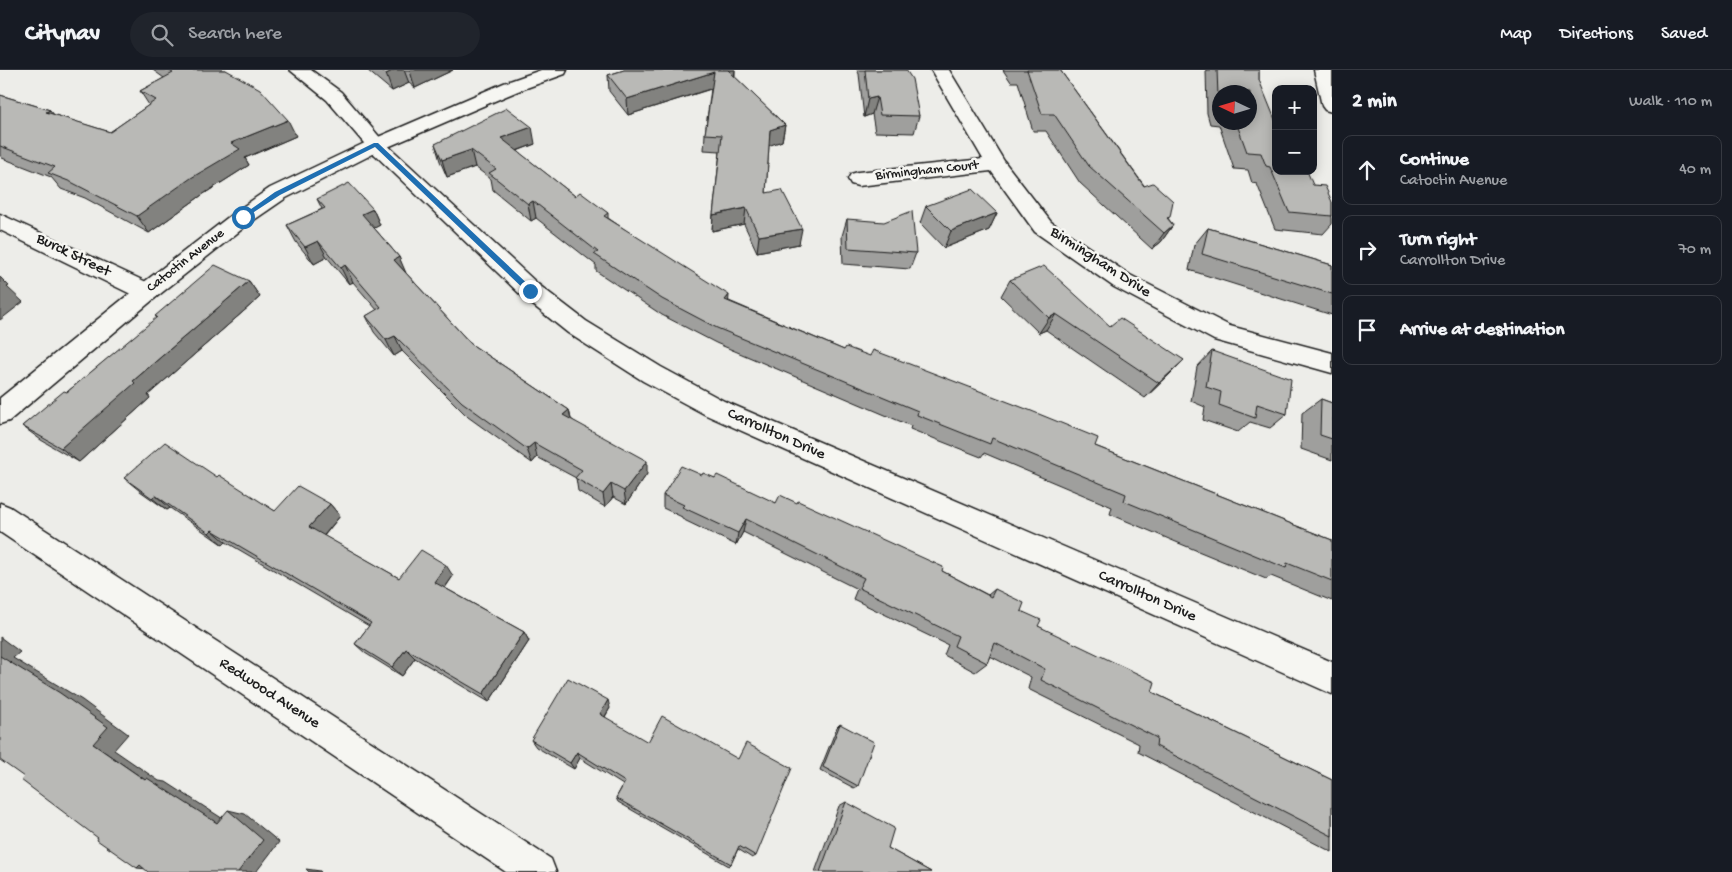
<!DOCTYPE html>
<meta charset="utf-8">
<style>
:root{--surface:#171b24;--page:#20242c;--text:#f1f3f6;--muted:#9ea1a6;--line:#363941}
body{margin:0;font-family:"Gochi Hand",sans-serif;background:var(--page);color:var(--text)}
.controls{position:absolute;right:15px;top:15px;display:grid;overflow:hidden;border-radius:10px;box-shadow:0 2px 12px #0003}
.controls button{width:45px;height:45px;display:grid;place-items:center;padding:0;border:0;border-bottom:1px solid var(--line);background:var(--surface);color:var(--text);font:25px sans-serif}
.compass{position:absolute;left:1212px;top:15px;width:45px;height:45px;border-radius:50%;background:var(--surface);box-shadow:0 2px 12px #0003;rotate:274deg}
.stop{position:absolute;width:15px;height:15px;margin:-11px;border:4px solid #1f6fb2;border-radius:50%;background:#fff}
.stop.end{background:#1f6fb2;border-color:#fff;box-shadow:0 1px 5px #0008}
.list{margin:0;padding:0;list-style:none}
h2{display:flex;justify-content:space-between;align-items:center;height:65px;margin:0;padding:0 20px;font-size:21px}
h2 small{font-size:16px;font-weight:400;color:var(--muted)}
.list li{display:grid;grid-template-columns:32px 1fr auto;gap:15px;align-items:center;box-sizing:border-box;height:70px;margin:0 10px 10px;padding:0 10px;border:1px solid var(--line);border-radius:10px}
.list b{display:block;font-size:19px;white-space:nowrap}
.list p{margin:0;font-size:16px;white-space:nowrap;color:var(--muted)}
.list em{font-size:16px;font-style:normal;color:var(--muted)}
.icon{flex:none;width:28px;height:28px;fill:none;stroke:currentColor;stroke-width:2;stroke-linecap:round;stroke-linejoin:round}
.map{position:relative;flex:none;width:1332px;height:802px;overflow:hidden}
header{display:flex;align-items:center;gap:30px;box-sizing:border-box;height:70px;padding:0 25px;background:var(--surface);border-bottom:1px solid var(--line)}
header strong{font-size:24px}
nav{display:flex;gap:28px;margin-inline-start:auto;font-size:18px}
.search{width:350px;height:45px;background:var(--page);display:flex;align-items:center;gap:12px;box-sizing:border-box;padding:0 18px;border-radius:28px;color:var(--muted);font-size:19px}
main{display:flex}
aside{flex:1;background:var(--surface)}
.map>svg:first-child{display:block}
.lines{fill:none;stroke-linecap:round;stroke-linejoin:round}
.minor-casing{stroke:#1c1c1c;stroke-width:3}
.tertiary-casing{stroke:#1c1c1c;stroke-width:3}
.minor{fill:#f6f6f2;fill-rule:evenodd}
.tertiary{fill:#f6f6f2;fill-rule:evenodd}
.wall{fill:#9f9f9d;stroke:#1c1c1c;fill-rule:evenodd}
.shaded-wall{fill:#82827f;stroke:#1c1c1c}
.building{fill:#b9b9b6;stroke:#1c1c1c}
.route{fill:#1f6fb2}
.labels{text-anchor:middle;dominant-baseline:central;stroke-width:5;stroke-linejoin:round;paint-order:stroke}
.far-street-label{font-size:14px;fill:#1c1c1c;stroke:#f6f6f2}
.street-label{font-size:16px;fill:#1c1c1c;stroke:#f6f6f2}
</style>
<header>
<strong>Citynav</strong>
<div class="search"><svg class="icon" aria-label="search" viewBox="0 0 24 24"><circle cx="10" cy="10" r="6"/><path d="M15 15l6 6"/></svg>Search here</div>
<nav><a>Map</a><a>Directions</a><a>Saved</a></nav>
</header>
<main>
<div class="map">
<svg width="1332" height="802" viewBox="0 0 1332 802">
<rect width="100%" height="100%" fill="#edede9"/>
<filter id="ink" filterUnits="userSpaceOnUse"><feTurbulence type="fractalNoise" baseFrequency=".02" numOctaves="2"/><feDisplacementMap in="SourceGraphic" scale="10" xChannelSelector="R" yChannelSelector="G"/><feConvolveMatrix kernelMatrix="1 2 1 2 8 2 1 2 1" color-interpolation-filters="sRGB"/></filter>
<g filter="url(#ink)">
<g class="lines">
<defs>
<path id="minor" d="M290,0H311L341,22L383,71L539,215L586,251L661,297L724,331L1332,592V624L706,345L643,311L568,263L523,227L369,79L327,30Z
M931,0H949L1004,91L1051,152L1130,205L1230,256L1332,283V303L1214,270L1114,217L1035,162L991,101L858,116L851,114L848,109L851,104L858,102L983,89Z
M1314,0H1332V42L1325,40L1322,36Z
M0,144L155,216L159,222L155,228L147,231L139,228L0,160Z
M0,433L10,437L551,789L556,802H506L0,462Z"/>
<path id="tertiary" d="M541,0H567L565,4L518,21L383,79L286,128L251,152L155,228L9,351L0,354V328L139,216L235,142L270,118L369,71L504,13Z"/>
</defs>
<use href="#minor" class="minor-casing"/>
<use href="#tertiary" class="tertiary-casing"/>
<use href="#minor" class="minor"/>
<use href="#tertiary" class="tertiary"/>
</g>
<path class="wall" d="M153,0H226L296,66L245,88L249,95L202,125L149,163L85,128L61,119L51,107L2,88L0,85V25L50,40L54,45L110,62L149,35L140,21L164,8Z
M367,0H453L415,18L409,13L392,21Z
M624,0H735V7L785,55L782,71L769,75L766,123L799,174L757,182L744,154L712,161L713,145L720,81L704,80L705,64L711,19L628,45L609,21L608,5Z
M857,0H906L919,46L914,63L875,62L872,44L864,47L859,4Z
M1003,0H1060L1173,155L1161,172L1152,179L1080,113L1046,61H1033L1018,12H1011Z
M1206,0H1259V10L1276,101L1313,115L1332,132V154L1323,164L1275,159L1257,114L1252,113L1248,100L1234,99L1219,55L1210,54L1207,43ZM1220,22L1250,52H1220Z
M435,74H535L517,81L575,126L608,143V148L729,231L844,280L1095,376L1332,470V531L1271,506L1266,509L1176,472L1110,444L1112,437L984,383L981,387L910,359L911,356L716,273L662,245L596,201V195L536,148L531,151L493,120L491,109L475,97L447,107L440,91Z
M317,129L373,139L380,155L374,158L399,187L405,202L471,274L569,340L571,349L647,404L626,434L613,427L605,437L578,421L576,408L537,387L532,393L468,347L402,281L394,286L374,262L366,246L377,240L353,212L349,214L327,187L314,194L296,172L287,155L322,139Z
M926,136L997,143L989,160L944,178L920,153Z
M847,149L916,183L910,199L843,194L842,166Z
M1208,158L1332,195V245L1189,200L1194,175Z
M1010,210L1110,256L1184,290L1169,305L1145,328L1046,260L1039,263L1001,226Z
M249,211L260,227L148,325L150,328L79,392L41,370L22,356L67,322L157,248L155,246Z
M1212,281L1287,344L1270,358L1250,352L1238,362L1203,350L1205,337L1191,331L1197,297Z
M1321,329L1332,333V390L1301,379L1302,343Z
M702,405L715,408L942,501L988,525L995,519L1021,541L1038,556L1152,622L1332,710V782L1138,682L1139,674L1028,619L1031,607L990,586L987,593L975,602L944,585L948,575L853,529L857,519L743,462L736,475L682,449V447L663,438V425Z
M217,407L275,441L330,434L340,446L324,466L399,508L453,506L445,518L524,562L529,571L489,632L415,588L402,606L365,583L355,574L369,556L226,472L223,475L170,438L167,440L140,421L124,408Z
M610,638L605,647L756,786L752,788L738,779L731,794L729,796L618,732L616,728L623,715L580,688L574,699L536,677L531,670Z
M840,654L858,716L854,718L820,700L837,657Z
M846,732L888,778L931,802H815L839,736Z"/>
<path class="shaded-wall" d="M394,0H404L409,13L392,21L386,4Z
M411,0H453L415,18L410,1Z
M723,0H735L734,8Z
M714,2L713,18L628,45L627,29Z
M877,27L872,44L864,47L868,29Z
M50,40L63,56L46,42Z
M288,50L296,66L245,88L249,95L202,125L149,163L137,146L231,73Z
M785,55L782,71L768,76L770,60Z
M532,57L535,74L505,85L501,68Z
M471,80L475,97L447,107L442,90Z
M533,131L536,148L531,151L528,134Z
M746,138L744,154L712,161L713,145Z
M373,139L380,155L369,161L362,144Z
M997,143L989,160L944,178L951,161Z
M1173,155L1161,172L1152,179L1164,163Z
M802,159L799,174L757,182L759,166Z
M318,171L327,187L314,194L305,177Z
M399,187L406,203L394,190Z
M345,195L353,212L349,214L341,198Z
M0,207L9,216L7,217L23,232L0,250Z
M249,211L260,227L148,325L150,328L79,392L61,378L133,311Z
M729,225L728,241L725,230Z
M1056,244L1046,260L1039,263L1049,248Z
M395,266L402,281L394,286L386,270Z
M1184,290L1169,305L1145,328L1159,313Z
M569,340L572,354L563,345Z
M534,373L537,387L532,393L527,379Z
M647,391V404L626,434L624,421Z
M611,414L613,427L605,437L603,424Z
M155,425L170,438L167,440L152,428Z
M330,434L340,446L320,470L309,457Z
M746,449L743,462L736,475L738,463Z
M212,460L226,472L223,475L209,463Z
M446,495L453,506L441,523L434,512Z
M524,562L529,571L489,632L483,624Z
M0,567L20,582L13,588L82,630L128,664L114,680L159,711L166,712L234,756L217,753L145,710L93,674L0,586Z
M406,579L415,588L402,606L392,597Z
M608,630L610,638L602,651L600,644Z
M577,682L580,688L574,699L570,693Z
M228,740L245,744L279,772L256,802H238Z
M140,795L158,800L137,798Z
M306,799L320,801L321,802H309Z"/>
<path class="building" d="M168,0H226L260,19L288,50L231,73L240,79L191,108L137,146L71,112L48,103L55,97L0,76V25L50,40L46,42L110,62L156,30L140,21L173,3Z
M382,0H394L386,4Z
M624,0H728L785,55L770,60L766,123L782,120L802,159L759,166L746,138L713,145L722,65L705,64L714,2L627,29L608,5Z
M865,0H906L912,9L919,46L880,45L877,27L868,29Z
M1027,0H1060L1144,116L1153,113L1173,131L1170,147L1167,148L1173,155L1164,163L1089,96L1054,44H1042Z
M1217,0H1259V10L1276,52V101H1307L1313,115L1325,116L1332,132V146L1289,142L1270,97L1266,96L1261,83L1247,82L1236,52H1250V22H1220V30L1218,26Z
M507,38L532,57L501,68L575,126L580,122L608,143L604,146L729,225L725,230L844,280L846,277L870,286L873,280L1029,340L1098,368L1095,376L1332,470V511L1287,493L1286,498L1124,431L1126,424L992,368L990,374L917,345L918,341L717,258L662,229L594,184L598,182L533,131L528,134L489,103L496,99L471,80L442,90L435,74Z
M349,113L373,139L362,144L399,187L394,190L471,274L569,340L563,345L647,391L624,421L611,414L603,424L575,408L582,400L534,373L527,379L462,332L395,266L386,270L366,246L381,237L345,195L341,198L318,171L305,177L287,155L325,138L317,129Z
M972,119L997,143L951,161L926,136Z
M912,141L916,183L848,178L847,149L884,152Z
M1208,158L1332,195V224L1202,184Z
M215,195L249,211L133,311L135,313L61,378L22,356L64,321L67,322L157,247L155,246Z
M1044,196L1110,256L1120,248L1184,290L1159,313L1056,244L1049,248L1010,210Z
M1212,281L1291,309L1287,344L1257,334L1255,348L1219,335L1221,322L1206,317Z
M1321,329L1332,333V369L1320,365Z
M165,372L217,407L219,405L275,441L298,416L330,434L309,457L399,508L421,480L446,495L434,512L524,562L483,624L406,579L392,597L355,574L371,553L212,460L209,463L155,425L152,428L124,408Z
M681,396L702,405L703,403L715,408L717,405L776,433L780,425L797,433L798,431L943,497L942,501L991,527L995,519L1024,533L1021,541L1041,550L1038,556L1155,612L1152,622L1332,710V766L1156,676L1157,668L1041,610L1045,599L995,573L987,593L954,576L958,566L859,518L864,508L746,449L738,463L682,437L684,435L663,425Z
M0,586L60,623L108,657L93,674L145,710L147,708L217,753L228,740L263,770L238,802H148L140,795L137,798L97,770L98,768L21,710L24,707L0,690Z
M568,608L608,630L600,644L648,672L662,646L738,689L746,673L792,698L756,786L739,776L731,794L616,728L625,712L577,682L570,693L531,670Z
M840,654L874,672L858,716L823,697Z
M846,732L894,758L888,778L931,802H820Z"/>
</g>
<path class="route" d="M374,73H378L533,219V223H528L375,77L280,125L245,148L240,147L275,122Z"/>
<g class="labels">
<g class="far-street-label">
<text transform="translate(927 101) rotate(-6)">Birmingham Court</text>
<text transform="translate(186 191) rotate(-38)">Catoctin Avenue</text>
</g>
<g class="street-label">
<text transform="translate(73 186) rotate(26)">Burck Street</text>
<text transform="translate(1100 193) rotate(33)">Birmingham Drive</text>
<text transform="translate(776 365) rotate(24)">Carrollton Drive</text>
<text transform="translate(1147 527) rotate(24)">Carrollton Drive</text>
<text transform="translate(269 624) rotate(33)">Redwood Avenue</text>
</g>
</g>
</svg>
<div class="controls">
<button>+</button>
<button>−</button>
</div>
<svg class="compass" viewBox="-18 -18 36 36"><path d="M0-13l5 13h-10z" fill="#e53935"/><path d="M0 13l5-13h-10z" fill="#9ea1a6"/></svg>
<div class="stop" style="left:243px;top:147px"></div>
<div class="stop end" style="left:530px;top:221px"></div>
</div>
<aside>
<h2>2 min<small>Walk · 110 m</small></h2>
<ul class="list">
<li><svg class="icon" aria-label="ahead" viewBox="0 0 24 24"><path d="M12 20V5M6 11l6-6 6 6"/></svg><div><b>Continue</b><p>Catoctin Avenue</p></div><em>40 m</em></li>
<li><svg class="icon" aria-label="right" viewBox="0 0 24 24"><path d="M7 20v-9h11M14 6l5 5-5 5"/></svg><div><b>Turn right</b><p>Carrollton Drive</p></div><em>70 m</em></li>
<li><svg class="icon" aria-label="arrive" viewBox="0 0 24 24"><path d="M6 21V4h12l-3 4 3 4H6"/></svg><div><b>Arrive at destination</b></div></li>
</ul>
</aside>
</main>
